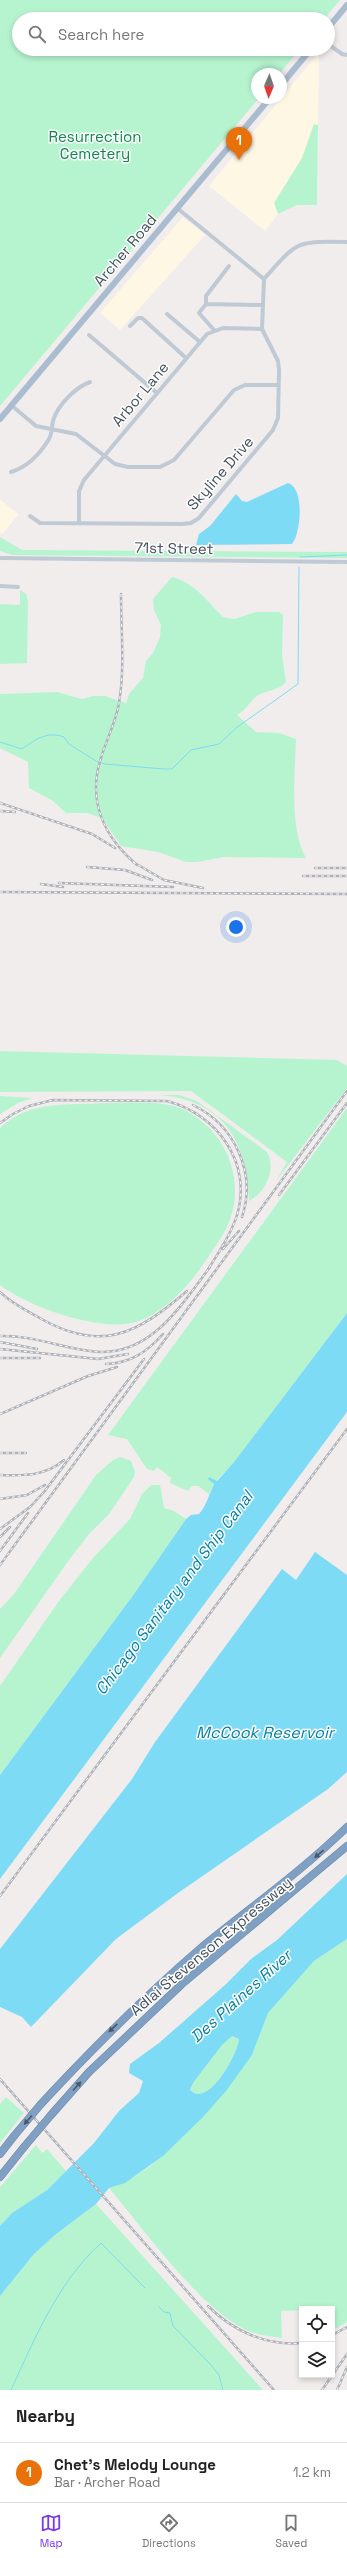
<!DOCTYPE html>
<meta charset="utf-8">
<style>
:root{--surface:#fff;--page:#f2f2f2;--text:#222;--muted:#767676;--line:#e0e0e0;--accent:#7c3aed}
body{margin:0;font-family:"Space Grotesk",sans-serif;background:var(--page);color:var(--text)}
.controls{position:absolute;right:12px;bottom:12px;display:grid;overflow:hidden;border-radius:0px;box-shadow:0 2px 6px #0003}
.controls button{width:36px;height:36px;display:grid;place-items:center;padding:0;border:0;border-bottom:1px solid var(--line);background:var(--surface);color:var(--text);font:20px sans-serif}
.compass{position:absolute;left:251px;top:68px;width:36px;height:36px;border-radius:50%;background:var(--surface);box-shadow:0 2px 6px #0003;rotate:182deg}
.you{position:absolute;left:236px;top:927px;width:14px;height:14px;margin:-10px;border:3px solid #fff;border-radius:50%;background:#1a73e8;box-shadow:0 0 0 6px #1a73e833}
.badge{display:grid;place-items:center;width:26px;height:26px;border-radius:50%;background:var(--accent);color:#fff;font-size:13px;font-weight:700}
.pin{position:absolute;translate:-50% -33px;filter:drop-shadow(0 1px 2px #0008)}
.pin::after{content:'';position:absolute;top:21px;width:14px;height:12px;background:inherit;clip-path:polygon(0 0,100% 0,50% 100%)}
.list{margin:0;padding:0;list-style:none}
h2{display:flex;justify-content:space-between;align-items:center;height:52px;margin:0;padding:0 16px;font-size:17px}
h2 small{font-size:13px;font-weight:400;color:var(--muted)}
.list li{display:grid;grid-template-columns:26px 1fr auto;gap:12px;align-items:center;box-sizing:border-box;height:60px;padding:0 16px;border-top:1px solid var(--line)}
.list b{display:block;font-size:15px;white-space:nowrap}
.list p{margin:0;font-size:13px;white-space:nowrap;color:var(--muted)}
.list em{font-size:13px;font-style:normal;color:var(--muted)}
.icon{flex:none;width:22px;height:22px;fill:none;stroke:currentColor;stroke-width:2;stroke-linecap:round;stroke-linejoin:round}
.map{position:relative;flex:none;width:347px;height:2390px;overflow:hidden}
.search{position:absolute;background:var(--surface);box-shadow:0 2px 6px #0003;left:12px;right:12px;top:12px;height:44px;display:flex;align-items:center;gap:10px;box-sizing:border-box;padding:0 14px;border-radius:22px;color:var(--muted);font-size:15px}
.sheet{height:112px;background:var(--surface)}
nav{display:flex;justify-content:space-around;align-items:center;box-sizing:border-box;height:56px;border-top:1px solid var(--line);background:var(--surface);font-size:11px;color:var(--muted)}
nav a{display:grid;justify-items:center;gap:2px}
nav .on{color:var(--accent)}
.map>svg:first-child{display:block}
.commercial{fill:#fef7e4}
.green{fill:#b6f4cf}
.water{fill:#7edbf6;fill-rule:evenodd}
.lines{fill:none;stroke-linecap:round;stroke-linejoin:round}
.stream{stroke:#7edbf6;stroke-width:1}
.motorway-casing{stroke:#6a8aaf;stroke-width:8}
.minor{stroke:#bfcad5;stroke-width:4}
.primary{stroke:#aabdd0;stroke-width:6}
.motorway{stroke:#7f9fc3;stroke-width:7}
.rail-casing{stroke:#afb3b9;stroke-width:2.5}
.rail{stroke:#fff;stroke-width:1;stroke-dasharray:3;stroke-linecap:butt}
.motorway-bridge-casing{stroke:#6a8aaf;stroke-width:8;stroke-linecap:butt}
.motorway-bridge{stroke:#7f9fc3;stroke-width:7}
.oneway{fill:#4a5967}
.labels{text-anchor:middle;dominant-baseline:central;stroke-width:3;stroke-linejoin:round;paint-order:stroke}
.park-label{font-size:15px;fill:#0c874b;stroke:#fff}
.street-label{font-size:15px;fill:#44515d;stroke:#fff}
.water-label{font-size:16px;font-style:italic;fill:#0280a4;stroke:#fff}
</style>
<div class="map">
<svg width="347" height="2390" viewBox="0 0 347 2390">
<rect width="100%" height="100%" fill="#f1eded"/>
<path class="commercial" d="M319,52L317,205H297L278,214L265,231L209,186Z
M183,217L205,235L120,330L100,313Z
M0,500L19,514L2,534L0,532Z"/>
<path class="green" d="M0,0H340L324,19H19V49H300L279,74H257V98H259L0,406Z
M314,124L318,125L317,205H297L278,214L274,203L302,158Z
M0,537L22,550L347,552V558L12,555L0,551Z
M172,577C195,583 207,601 223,617L234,619L256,612H279L283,615L282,655L286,682C278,691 266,690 257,696C251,700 247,709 237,715L256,732L279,733L296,739C295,773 289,829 306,858L224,857L197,862H186L158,852L121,846L102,818L87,813H66L53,801L29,788L28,762L0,748V694L57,692L82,699L93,696H105L126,703L129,694L143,678L146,661L153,653L160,637L161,625L154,610L153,599Z
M20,590L26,594L28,601L27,663L0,664V604L20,605Z
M0,1051L337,1060L347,1066V1088L276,1181L287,1162L191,1091L0,1092Z
M160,1095H179L197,1101L267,1152C277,1169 265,1193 249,1201C247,1141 224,1101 160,1095Z
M0,1096L32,1098L18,1103L0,1114Z
M78,1104C104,1104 157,1099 180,1108C226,1128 249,1182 226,1229C221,1239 213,1249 207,1259C190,1284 168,1310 139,1321C104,1334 28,1307 0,1285V1128C23,1107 47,1105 78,1104Z
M347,1108V1313L234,1462L216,1481L209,1477L214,1484L209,1494L198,1486H192L188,1491L170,1483L171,1478L157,1467L154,1471L147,1469L127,1439L108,1435Z
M120,1457L131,1461L135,1472L134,1477L109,1514L89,1534L69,1560L0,1658V1609L14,1594L96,1475L113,1460Z
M151,1485H160L164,1508L174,1511L186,1519L134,1594L0,1775V1686L59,1601L93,1558L130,1519L142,1494Z
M347,1939V2322L337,2328L332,2325V2309L281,2311L282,2338C269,2336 255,2335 244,2329C198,2306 143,2228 109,2188C134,2180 156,2163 174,2145L252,2055L268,2013L314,1961Z
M231,2036L239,2039C238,2053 212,2101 194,2093L190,2090L193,2083L222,2045Z
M6,2097L24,2113L0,2143V2104Z
M36,2145L42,2153L47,2149L66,2171L47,2190L12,2213L0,2226V2187Z
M96,2204L263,2390H0V2296L34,2254L55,2235Z"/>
<path class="water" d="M288,483C305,488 301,533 292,544L196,545L199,534L210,526L236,494L242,501L247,502Z
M347,1313V1412L0,1879V1775L134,1594L186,1519L191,1515L199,1514C205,1508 210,1493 214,1484L208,1479L209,1477L217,1481L234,1462Z
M315,1552L347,1575V1772L328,1789L178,1893L116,1939L31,2027L22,2017L0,2007V1949L132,1779L155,1742L282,1569L296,1580Z
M347,1874V1939L314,1961L268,2013L252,2055L226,2091L203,2117L163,2156L125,2183L109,2188L96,2204L55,2235L34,2254L0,2296V2226L12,2213L47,2190L94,2143L119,2111L139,2093L143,2081L129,2073L130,2064L159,2043L225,1985L251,1959L277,1940ZM232,2036L239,2039C238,2053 212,2101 194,2093L190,2090L193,2083L222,2045Z"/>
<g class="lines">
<path class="stream" d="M300,557L347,555
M0,742L22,749C36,739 47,731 64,737L69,744L96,761L105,764L164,769H172L191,750L219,744L236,728L298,684L299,567
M159,2307L164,2312L170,2313L173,2326L211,2365L219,2375L223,2390
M11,2390C35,2338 58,2282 101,2243L145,2288"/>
<defs>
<path id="motorway" d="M41,2104C92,2049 145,1996 202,1947C251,1907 302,1871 347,1827
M51,2115L89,2072L182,1984L347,1846
M0,2154L14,2136
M0,2177L24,2147"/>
</defs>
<use href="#motorway" class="motorway-casing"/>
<path class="minor" d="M328,44L342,54L347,55
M177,208L264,279
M264,279C298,241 295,241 347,242
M206,304L262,305
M167,314L200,342
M130,326L138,318H142L186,358
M214,330L199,313L206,304V296L229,266
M89,335L157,393
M11,405L36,426L76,434L115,464L128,467H160L174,460L234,390L245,385H278
M11,472C27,467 40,454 49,439C53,432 51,425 54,418C59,404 76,387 90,382
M30,516L40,523L182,524L191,523L199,518L273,430L278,418L279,370L278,361L262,329L264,279
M79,523V491L84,480L207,334L223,328L262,329
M0,558L347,562
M0,586L18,587"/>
<path class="primary" d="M328,28L347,5
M281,85L311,49
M0,419L270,98"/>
<use href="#motorway" class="motorway"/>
<defs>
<path id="rail" d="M121,594C121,630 125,668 119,703C116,722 106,740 101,758C87,801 104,837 137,865
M0,803L92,834L115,848
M0,811L15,812
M133,862L164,880L203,888
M87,867L125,870L152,880
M315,868H347
M303,876H347
M59,883L173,887
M41,884L63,887
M0,892L347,894
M193,1105C234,1125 257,1172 242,1217
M0,1123L13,1114L29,1106L53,1100L167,1101C216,1114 253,1162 237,1215C231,1234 218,1254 207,1271
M279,1195L347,1103
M223,1249L239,1231
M0,1292C11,1303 25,1310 38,1317C101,1354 137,1334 187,1291
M0,1336C31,1335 59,1347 90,1351C148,1360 180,1307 210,1267
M0,1342L37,1349
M0,1349L98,1359L128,1354
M0,1358H40
M106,1364C131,1363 147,1352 163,1334
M0,1414L88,1376L117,1367
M0,1453H26
M0,1475C23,1476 46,1476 64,1460
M0,1499L27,1495L45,1485
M0,1529L30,1507L44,1492L144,1359
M0,1537L10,1527
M0,1551L28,1513
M0,1565L347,1091
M0,1896L347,1429
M0,2079L274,2390
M208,2306C233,2331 266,2346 302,2343
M332,2335L347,2327
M322,2390L347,2354
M337,2390L347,2367"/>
</defs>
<use href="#rail" class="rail-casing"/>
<use href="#rail" class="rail"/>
<defs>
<path id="motorway-bridge" d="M14,2136L41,2104
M24,2147L51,2115"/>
</defs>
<use href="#motorway-bridge" class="motorway-bridge-casing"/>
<use href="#motorway-bridge" class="motorway-bridge"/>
</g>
<defs><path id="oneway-solid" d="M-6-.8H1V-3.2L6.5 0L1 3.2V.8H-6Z"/></defs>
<g class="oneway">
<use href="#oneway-solid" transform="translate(319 1854) rotate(139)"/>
<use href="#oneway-solid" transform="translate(113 2028) rotate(136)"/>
<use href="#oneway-solid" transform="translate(77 2086) rotate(-48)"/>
<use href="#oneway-solid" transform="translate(28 2120) rotate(131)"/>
</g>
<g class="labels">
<g class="park-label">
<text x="95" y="136">Resurrection<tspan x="95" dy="17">Cemetery</tspan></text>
</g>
<g class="street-label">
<text transform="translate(125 250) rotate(-50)">Archer Road</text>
<text transform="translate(140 394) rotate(-50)">Arbor Lane</text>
<text transform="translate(220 473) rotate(-49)">Skyline Drive</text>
<text transform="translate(174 548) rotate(1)">71st Street</text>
<text transform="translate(211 1946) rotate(-40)">Adlai Stevenson Expressway</text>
</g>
<g class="water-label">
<text transform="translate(174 1593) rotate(-53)">Chicago Sanitary and Ship Canal</text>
<text x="265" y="1732">McCook Reservoir</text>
<text transform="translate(241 1996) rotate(-42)">Des Plaines River</text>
</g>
</g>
</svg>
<div class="controls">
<button><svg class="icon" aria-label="locate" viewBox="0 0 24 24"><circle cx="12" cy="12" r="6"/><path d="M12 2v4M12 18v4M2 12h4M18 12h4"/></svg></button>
<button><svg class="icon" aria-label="layers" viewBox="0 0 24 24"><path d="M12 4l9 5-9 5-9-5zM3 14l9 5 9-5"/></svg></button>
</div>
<svg class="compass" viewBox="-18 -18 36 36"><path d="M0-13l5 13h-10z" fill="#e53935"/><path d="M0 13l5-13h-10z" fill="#767676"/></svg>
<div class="you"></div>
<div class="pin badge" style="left:239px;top:160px;background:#e8710a">1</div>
<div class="search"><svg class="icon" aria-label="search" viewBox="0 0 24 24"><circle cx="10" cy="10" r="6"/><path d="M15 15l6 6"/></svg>Search here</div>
</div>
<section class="sheet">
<h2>Nearby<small></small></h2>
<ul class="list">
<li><span class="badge" style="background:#e8710a">1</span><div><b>Chet's Melody Lounge</b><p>Bar · Archer Road</p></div><em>1.2 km</em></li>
</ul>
</section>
<nav>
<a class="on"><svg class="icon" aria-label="map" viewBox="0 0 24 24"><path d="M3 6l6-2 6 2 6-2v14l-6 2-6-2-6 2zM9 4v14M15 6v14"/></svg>Map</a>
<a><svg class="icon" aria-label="directions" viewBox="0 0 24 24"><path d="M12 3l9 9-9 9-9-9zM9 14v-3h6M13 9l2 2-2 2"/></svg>Directions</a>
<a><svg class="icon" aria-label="saved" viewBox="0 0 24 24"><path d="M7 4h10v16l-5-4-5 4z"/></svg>Saved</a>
</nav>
